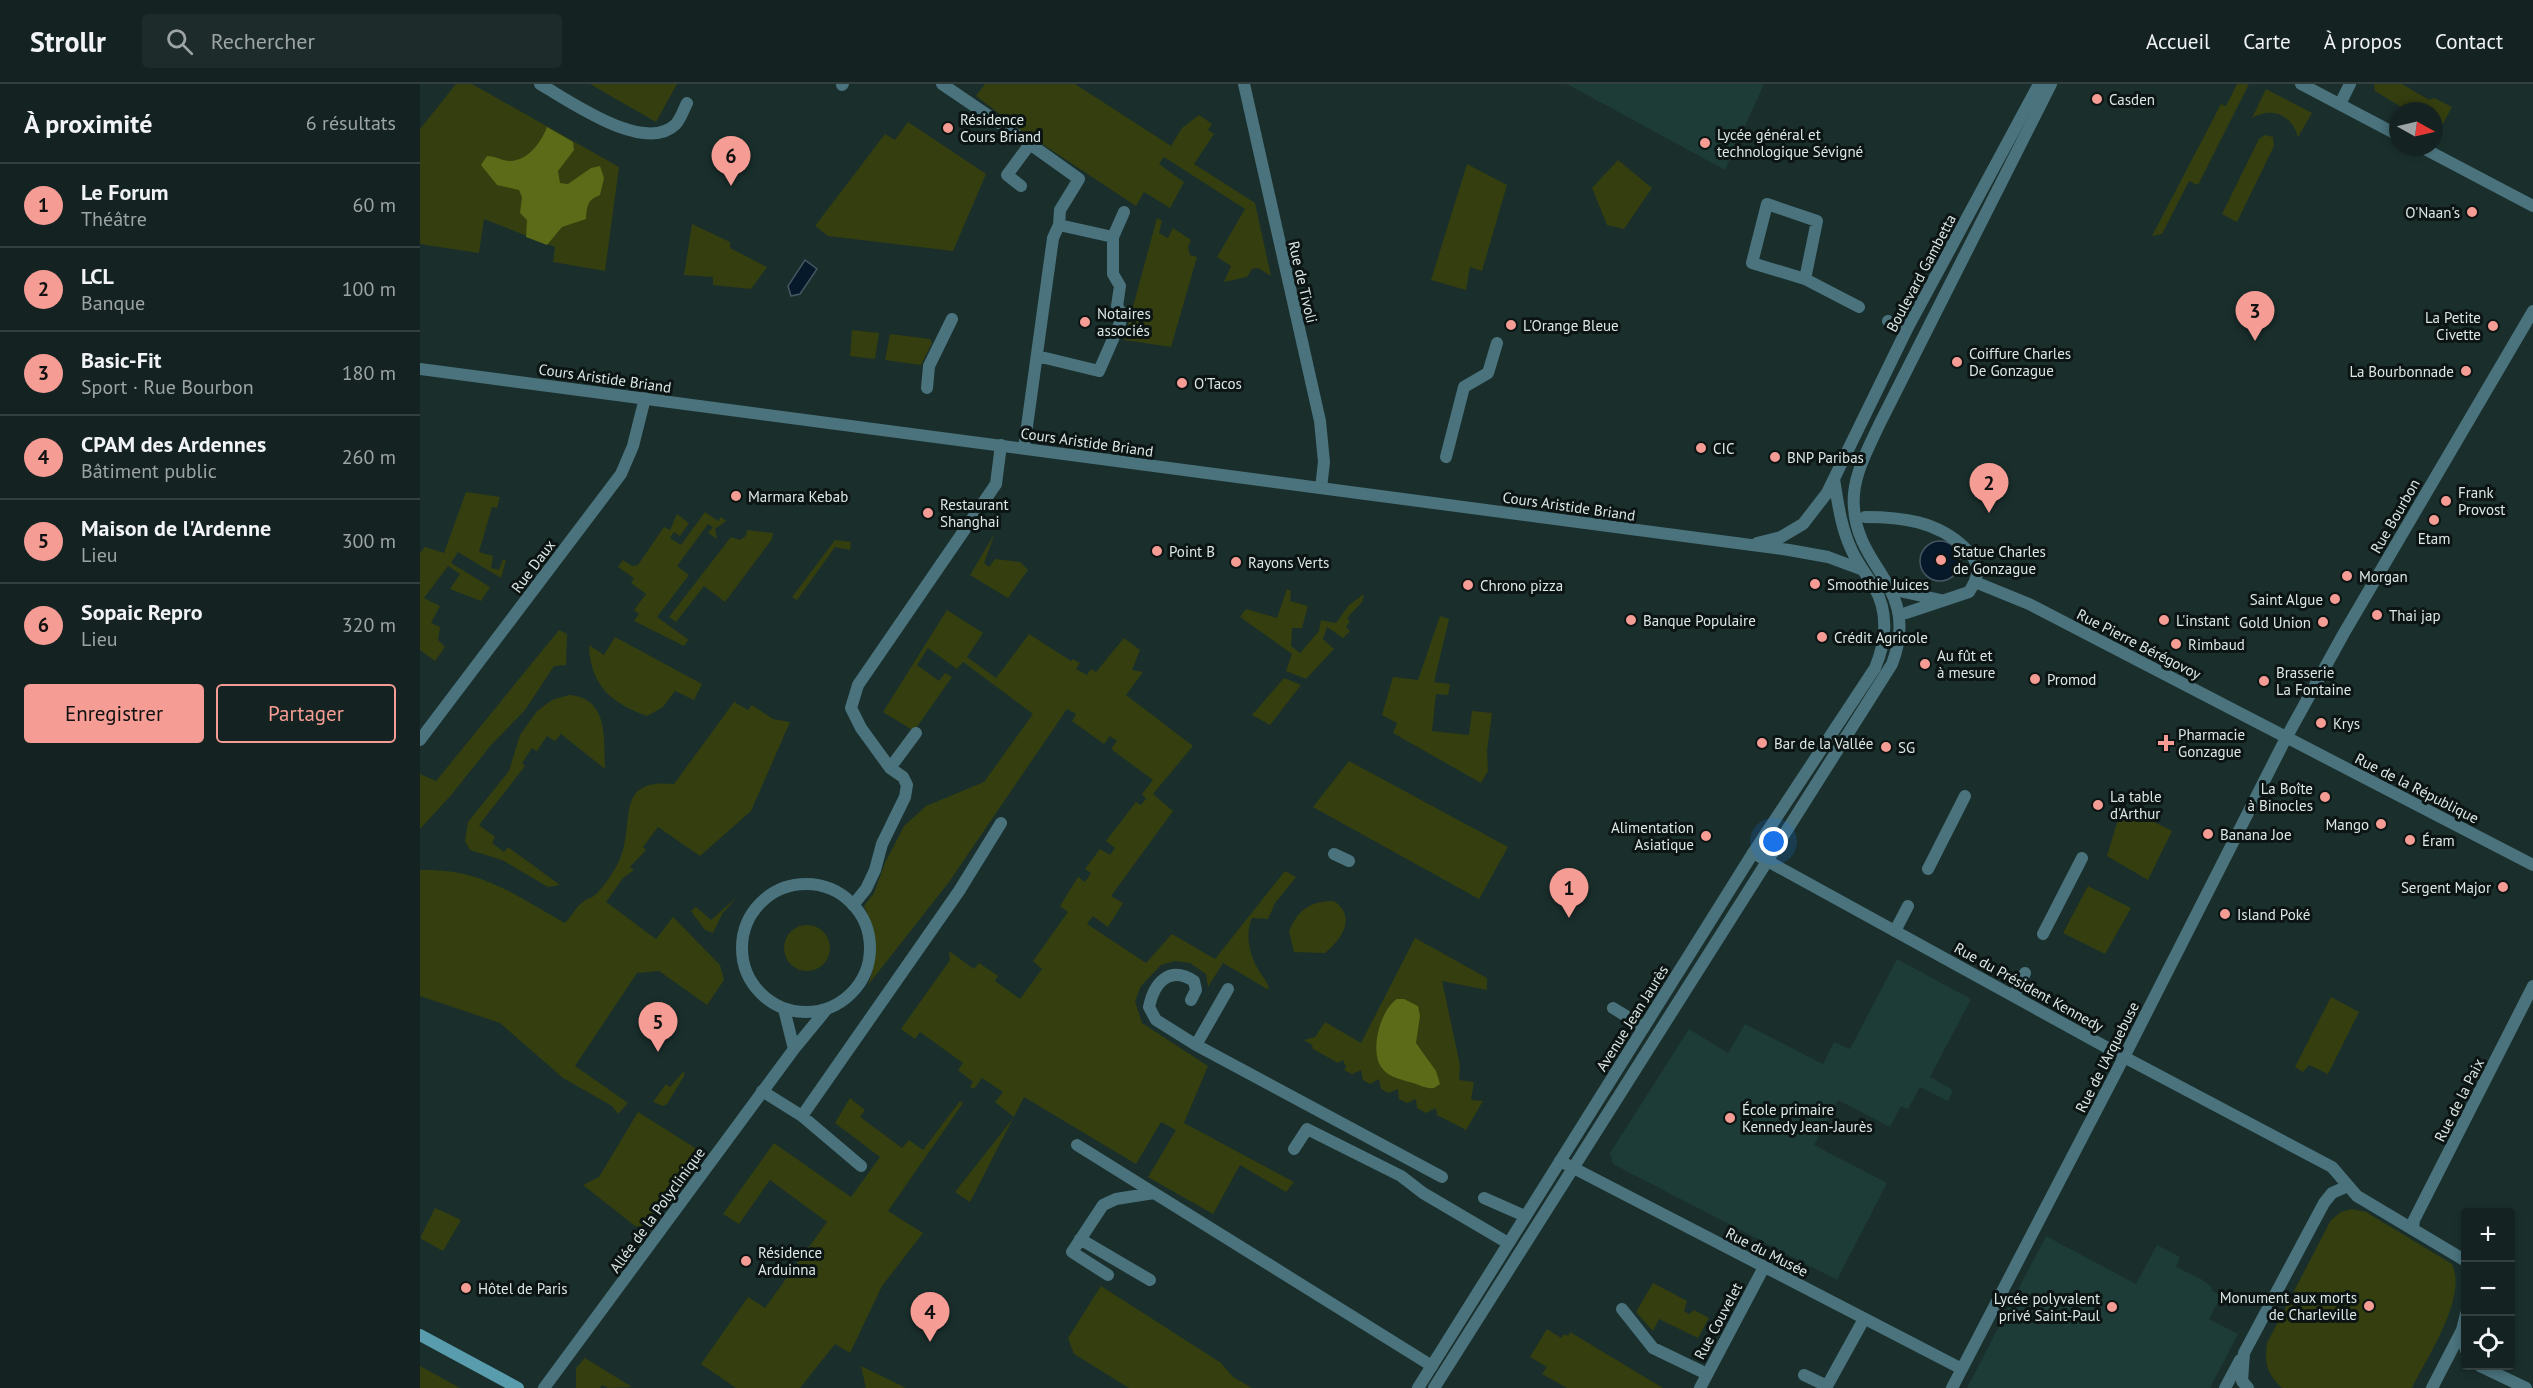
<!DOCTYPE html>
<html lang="fr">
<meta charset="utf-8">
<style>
:root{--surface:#142321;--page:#1d2b2a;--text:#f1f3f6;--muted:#9da4a5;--line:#33403f;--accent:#f59c94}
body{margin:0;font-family:"PT Sans",sans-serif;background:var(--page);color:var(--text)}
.controls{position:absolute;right:18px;bottom:18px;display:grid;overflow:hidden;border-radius:6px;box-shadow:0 3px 9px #0003}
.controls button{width:54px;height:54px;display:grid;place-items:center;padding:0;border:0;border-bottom:2px solid var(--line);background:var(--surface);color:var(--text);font:30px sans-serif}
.compass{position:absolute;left:1969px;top:18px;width:54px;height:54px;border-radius:50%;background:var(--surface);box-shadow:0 3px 9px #0003;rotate:98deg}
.you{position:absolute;left:1354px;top:758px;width:21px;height:21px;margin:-15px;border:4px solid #fff;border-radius:50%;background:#1a73e8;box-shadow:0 0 0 9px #1a73e833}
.badge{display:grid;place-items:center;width:39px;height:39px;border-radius:50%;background:var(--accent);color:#111;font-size:20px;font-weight:700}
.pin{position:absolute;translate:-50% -50px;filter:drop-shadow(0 2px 3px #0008)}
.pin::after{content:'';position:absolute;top:32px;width:21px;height:18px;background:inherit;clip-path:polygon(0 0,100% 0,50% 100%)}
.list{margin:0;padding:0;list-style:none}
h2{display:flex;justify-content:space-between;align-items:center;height:78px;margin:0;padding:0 24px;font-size:26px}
h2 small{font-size:20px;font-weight:400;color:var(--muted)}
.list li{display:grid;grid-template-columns:39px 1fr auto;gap:18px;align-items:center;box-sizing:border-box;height:84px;padding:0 24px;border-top:2px solid var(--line)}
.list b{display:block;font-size:22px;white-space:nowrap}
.list p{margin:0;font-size:20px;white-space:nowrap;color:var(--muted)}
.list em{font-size:20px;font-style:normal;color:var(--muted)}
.actions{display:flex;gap:12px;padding:18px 24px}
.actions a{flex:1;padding:14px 0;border:2px solid var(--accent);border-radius:6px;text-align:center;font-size:21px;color:var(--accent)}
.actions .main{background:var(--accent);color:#111}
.icon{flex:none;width:33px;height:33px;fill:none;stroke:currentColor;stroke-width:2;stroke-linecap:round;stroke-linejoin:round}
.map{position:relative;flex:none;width:2113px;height:1304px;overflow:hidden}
header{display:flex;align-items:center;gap:36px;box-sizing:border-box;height:84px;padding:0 30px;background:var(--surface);border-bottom:2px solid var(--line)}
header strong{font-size:28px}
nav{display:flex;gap:33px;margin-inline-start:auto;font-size:21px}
.search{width:420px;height:54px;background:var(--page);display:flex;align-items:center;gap:15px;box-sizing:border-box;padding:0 21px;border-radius:6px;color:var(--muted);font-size:22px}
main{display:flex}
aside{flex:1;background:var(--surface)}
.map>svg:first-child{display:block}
.built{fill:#1d3b37}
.green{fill:#343e0f}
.forest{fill:#5b6b17}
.water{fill:#06192b;stroke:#465763;stroke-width:1.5}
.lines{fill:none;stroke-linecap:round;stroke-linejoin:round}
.service{stroke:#4a737d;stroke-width:12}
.pedestrian{stroke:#4a737d;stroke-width:12}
.minor{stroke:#4a737d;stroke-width:12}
.tertiary{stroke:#4a737d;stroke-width:12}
.secondary{stroke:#589cad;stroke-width:12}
.poi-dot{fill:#f59c94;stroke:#0c1513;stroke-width:2}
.labels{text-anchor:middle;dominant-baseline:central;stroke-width:6;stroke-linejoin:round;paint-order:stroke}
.poi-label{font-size:15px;fill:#dce8e6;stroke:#0c1513;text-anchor:start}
.street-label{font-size:15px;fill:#dce8e6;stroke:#0c1513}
</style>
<header>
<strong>Strollr</strong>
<div class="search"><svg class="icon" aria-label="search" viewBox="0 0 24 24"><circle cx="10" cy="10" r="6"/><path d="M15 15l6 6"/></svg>Rechercher</div>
<nav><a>Accueil</a><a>Carte</a><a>À propos</a><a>Contact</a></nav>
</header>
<main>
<aside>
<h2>À proximité<small>6 résultats</small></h2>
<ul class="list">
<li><span class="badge">1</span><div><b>Le Forum</b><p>Théâtre</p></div><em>60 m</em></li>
<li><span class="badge">2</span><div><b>LCL</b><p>Banque</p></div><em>100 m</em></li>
<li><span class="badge">3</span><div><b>Basic-Fit</b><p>Sport · Rue Bourbon</p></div><em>180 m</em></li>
<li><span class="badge">4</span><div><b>CPAM des Ardennes</b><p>Bâtiment public</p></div><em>260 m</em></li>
<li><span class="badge">5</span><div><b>Maison de l'Ardenne</b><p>Lieu</p></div><em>300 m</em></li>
<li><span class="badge">6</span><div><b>Sopaic Repro</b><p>Lieu</p></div><em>320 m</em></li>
</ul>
<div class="actions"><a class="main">Enregistrer</a><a>Partager</a></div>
</aside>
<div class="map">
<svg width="2113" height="1304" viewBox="0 0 2113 1304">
<rect width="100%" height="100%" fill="#1a2f2c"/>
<path class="built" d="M1147,0H1344L1305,86Z
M1477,875L1551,915L1510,993L1533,1006L1528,1017L1500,1003L1488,1025L1481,1022L1470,1043L1418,1016L1394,1061L1467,1099L1417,1196L1193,1080L1190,1069L1269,945L1308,969L1325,940L1403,980L1414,958L1430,965Z
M1626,1152L1716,1200L1737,1161L1760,1173L1756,1183L1781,1195L1792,1203L1791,1206L1801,1212L1789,1235L1818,1250L1790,1304H1547Z"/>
<path class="green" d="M36,0H52L199,83L185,187L133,178L135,163L64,135L59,169L0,160V45Z
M170,0H257L236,38Z
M565,0H655L751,62L762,44L779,31L792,40L788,46L794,50L774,80L835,119L851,192L838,184L832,185L827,193L804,198L811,182L797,173L825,125L744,73L739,80L764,98L750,124L724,108L716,122L598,44L556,12Z
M1817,0H1829L1778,101L1769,97L1742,150L1732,152L1801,20L1806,22Z
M1954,0H1982L2009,16L2014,14L2032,23L2020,45L2014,42V27H1988L1955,7Z
M1846,5L1892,29L1878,53C1872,31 1852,22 1832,34Z
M488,38L566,90L533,167L408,152L395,142L465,50L475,56Z
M1845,51L1853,53L1854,62L1817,138L1802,130L1839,55Z
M1198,76L1232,104L1204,145L1187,141L1172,104Z
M1047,80L1087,101L1062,187L1050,183L1046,206L1011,196Z
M737,134L742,137L739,149L748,154L753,144L771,156L768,163L770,171L777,173L751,263L704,256Z
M272,140L310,158V164L347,183L331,205L293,201V193L264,191Z
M432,246L459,249L455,275L430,272Z
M470,250L510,255L512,259L501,281L465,276Z
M46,408L80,413L77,424L72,423L59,468L73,472L71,484L79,486L83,475L86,476L81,494L38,468L31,479L70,503L61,517L30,505L40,490L28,482L4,514L20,522L11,539L20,543L18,556L25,563L15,577L0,566V469L5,463L24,469Z
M285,428L298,437L301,433L306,437L295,445L297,455L288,449L293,443L288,440L257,482L269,491L237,533L273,559L268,556L264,562L214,537L219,530L214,526L226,510L211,499L214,494L198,483L203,476L212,482L218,481L244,443L250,446L257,430L269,439L260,452L254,448L250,454L261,461Z
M327,446L353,449L352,455L305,518L284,502L256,538L249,533L311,453L320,456L326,452Z
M575,449L564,479L569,483L575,475L600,478L608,486L588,514L550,491Z
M415,456L431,458L430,466L415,463L377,516L372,513Z
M867,505L871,507L870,517L888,522L882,544H872L871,562L880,569L899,547L901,536L916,539L929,521L944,510L942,518L927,534L930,537L926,543L930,547L923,554L907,543L903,555L914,565L886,595L866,587L872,570L820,533L826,525L857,534Z
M527,526L563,549L547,573L576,594L609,550L651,577L653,575L660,579L656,585L667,591L671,585L676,588L704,554L720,566L712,586L723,588L706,611L773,662L733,710L753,727L691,812L703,819L688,843L673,832L667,840L726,879L752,850L795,875L865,787L876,793L855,819L848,835L832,834C825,849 829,870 838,885C842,893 848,897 849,906L803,879L788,903L786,890L770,879L755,877L741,881L721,902L715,917L722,939L788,982L764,1039L874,1098L866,1108L820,1081L793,1130L728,1093L756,1046L741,1038L716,1080L604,1013L550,1118L535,1108L594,1033L575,1018L583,1008L562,994L554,1005L550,1003L553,998L538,986L543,979L500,948L495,955L481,945L530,876L529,867L554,885L559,879L578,892L575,897L600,915L622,885L613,877L648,828L640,822L658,793L665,798L671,789L665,785L680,765L690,771L695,764L686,757L716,718L721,721L726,715L722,710L733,696L691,665L697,657L690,652L684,660L652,637L656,630L647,625L529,798L448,901C459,872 457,850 444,822L454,809L465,779L484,742L506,722L564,698L613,630L543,578L537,585L508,564L497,581L519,597L525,589L532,593L494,647L463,628Z
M1020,532L1029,535L1014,598L1030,600L1028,611L1016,610L1012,647L1049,651L1052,627L1072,629L1067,667L1068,687L1061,699L973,649L977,639L962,631L973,593L998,596Z
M139,546L147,550L146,581L134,582L105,626L71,661L32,710L0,745V690L16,697Z
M195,553L282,600L274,616L255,607L243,623L227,632C191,619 170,601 169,561L184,571Z
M864,594L881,601L850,641L832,631Z
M149,611C189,614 184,655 185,685L141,650L135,657L127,652L117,667L112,664L102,679L105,682L59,741L75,753L72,759L84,768L88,763L140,801L128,803L82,776L50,766L45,757L48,738L89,687L100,651L117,627L132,616Z
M314,618L328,626L332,621L353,635L370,638L331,727L280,772L238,743L223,763L226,766L210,783L214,786L203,794L186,818L236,855L253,833L300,881L304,896L287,921L239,887L217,889L155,982L208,1019L198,1030L192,1022L143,994L80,939L0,912V786C63,784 93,811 145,839C151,833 156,823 163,818C166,815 172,814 175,811C184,803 197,784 201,772C215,737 194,694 254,700Z
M929,677L1088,763L1059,815L893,723Z
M1702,722L1752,747L1728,796L1687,772Z
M1668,802L1711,824L1685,870L1643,849Z
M317,813L302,830L293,849L285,846L271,827L276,823L291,836Z
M914,817C937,833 922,855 905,869L874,868L869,847C878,826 890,817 914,817Z
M364 864a23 23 0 1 1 46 0a23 23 0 1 1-46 0Z
M995,854L1067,894V906L1022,897L1040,981L1039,996L1054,998L1051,1016L1063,1017L1046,1046L1017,1031L1016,1024L1006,1029L997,1024L996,1015L987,1019L979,1015L978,1005L969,1009L961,1005L959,995L950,1000L943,996L941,986L932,990L924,986L926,983L923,976L918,979L893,965L892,961L884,956L895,953L905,938L941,959Z
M1911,913L1939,928L1908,990L1889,981L1883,988L1875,983Z
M264,987V992L247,1020L243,1022L233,1018L246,1000L250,1003Z
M430,1014L445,1026L440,1033L482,1064L489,1056L503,1066L540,1017L543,1019L468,1127L503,1149L462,1202L430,1269L415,1260L380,1304H316L281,1280L328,1213L345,1224L407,1138L350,1096L319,1140L303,1130L354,1059L431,1113L460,1073L415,1039Z
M218,1028L277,1065L229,1137L220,1143L215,1142L163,1101L179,1093Z
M15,1124L41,1136L23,1167L0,1154Z
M1932,1125L1946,1128L2032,1180C2048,1213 2007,1273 1992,1304H1862C1847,1290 1844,1279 1847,1259L1911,1136L1921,1128Z
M1233,1199L1267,1217L1264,1227L1269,1230L1274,1226L1289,1234L1278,1254L1239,1235L1233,1247L1216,1228Z
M681,1202L801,1279L813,1293L832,1304H709L654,1270L648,1254Z
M1127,1245L1141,1254L1144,1250L1148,1252L1150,1248L1243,1304H1147L1122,1290L1127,1283L1110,1273Z
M165,1274L212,1303L188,1304L182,1301L180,1304H156V1284Z
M0,1282L40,1304H0Z
M441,1282L482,1302L485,1304H446Z"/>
<path class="forest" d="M127,43L153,58L154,66L138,87L140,99L148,100L171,84L180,82L184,94L180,111C167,116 167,122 166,135L142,143L127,161L106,153L107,136L100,129L102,113L99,106L77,101L61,81L67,72C75,72 83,77 90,77C108,77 122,57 127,43Z
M977,915H984L998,922L1000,932L996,959L1016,987L1020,1000L1014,1004C1007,1005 1002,1002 996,1000C984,996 969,994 962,984C949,968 960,926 977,915Z"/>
<path class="water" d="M385,176L397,185L380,210L371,212L368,202Z
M1500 477a20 20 0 1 1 40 0a20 20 0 1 1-40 0Z"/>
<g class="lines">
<path class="service" d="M120,0C150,17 225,71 256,40C261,34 264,25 267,19
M522,0L610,60
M422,1L423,0
M601,102L587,91L610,60L659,95L640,126L639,141L693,153
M1385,195L1397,137L1347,120L1332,179L1385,195L1439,223
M1468,237L1486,247
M617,272L679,287L700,239L702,230L697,222L700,202L693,190V153L704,128
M507,304L509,282L532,235
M604,364L633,154L639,141
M1026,373L1044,303L1068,289L1077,259
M470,684L496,649
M914,770L929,777
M1508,785L1545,712
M433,821L446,805L455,786L462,760L485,713L487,701L483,693L470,684L441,644L431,624L438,601L576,400L581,361
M1475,847L1488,822
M1623,850L1662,774
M808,905L776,961L1022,1093
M1594,912L1605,889
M771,916L776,906L774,897C749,881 734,899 729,923L736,936L776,961
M1193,924L1224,943
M342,1007L382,1032L441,1082
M382,1032L539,807L581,739
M657,1061L734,1109
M874,1065L887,1045L981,1092L1003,1109L1088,1159
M1064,1114L1105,1132
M660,1155L730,1196
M688,1191L652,1168L683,1121L696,1115L734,1109L1012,1282
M1202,1225L1233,1264L1287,1290
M1384,1291L1407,1302L1444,1235
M1014,1304L1472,580C1501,503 1438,487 1434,424C1431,395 1447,367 1459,341L1631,0"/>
<path class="pedestrian" d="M1445,433C1482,433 1517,437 1545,464C1560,478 1561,490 1549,508L1486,529
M1555,498L1609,520L2113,781
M1479,507L1521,516
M1704,973L1866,654L1924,549L2113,227
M1993,1144L1994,1136L2113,902"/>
<path class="minor" d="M824,0L900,337L904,378L901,404
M1881,0L1978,51
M1920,20L1930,0
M2001,63L2113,122
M0,656L201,390L213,362L225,314
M1333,769L1704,973L1912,1083L1937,1112L2046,1177
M322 864a64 64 0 1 1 128 0a64 64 0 1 1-128 0Z
M364,925L374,965
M1140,1077L1542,1285
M2046,1230L2042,1246L2046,1266
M2060,1282L2106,1304
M124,1304L374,965L406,926
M1280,1304L1344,1183
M1532,1304L1704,973
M1805,1304L1820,1276
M1828,1304L1822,1297L1824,1269L1904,1119L1912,1109L1928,1102
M2012,1304L2042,1246"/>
<path class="tertiary" d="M0,285L1369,466L1408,473L1443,486
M1337,459L1361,453L1383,440L1407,409L1486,247L1619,0
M998,1304L1333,769L1455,584C1466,558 1469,528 1454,503C1447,491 1438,480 1432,467C1421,444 1418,420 1414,395"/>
<path class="secondary" d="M0,1251L98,1304"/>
</g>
<g class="poi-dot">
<circle cx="1677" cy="15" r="6"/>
<circle cx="528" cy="44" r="6"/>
<circle cx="1285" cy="59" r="6"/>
<circle cx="2052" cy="128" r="6"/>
<circle cx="665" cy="238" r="6"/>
<circle cx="1091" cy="241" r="6"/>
<circle cx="2073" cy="242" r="6"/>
<circle cx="1537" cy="278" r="6"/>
<circle cx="2046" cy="287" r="6"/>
<circle cx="762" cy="299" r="6"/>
<circle cx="1281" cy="364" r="6"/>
<circle cx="1355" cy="373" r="6"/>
<circle cx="316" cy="412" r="6"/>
<circle cx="2026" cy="417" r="6"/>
<circle cx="508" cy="429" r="6"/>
<circle cx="2014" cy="436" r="6"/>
<circle cx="737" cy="467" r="6"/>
<circle cx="1521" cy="476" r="6"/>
<circle cx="816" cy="478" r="6"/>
<circle cx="1927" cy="492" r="6"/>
<circle cx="1395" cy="500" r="6"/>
<circle cx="1048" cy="501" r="6"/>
<circle cx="1915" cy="515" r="6"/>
<circle cx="1957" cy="531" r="6"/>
<circle cx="1211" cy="536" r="6"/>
<circle cx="1744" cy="536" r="6"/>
<circle cx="1903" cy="538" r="6"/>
<circle cx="1402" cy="553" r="6"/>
<circle cx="1756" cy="560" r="6"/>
<circle cx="1505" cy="580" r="6"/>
<circle cx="1615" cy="595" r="6"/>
<circle cx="1844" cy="597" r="6"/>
<circle cx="1901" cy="639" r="6"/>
<circle cx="1342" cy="659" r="6"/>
<path d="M1743 650h6v6h6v6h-6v6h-6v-6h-6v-6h6z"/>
<circle cx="1466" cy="663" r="6"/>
<circle cx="1905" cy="713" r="6"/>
<circle cx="1678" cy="721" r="6"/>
<circle cx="1961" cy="740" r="6"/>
<circle cx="1788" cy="750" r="6"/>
<circle cx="1286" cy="752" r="6"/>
<circle cx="1990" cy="756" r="6"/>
<circle cx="2083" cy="803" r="6"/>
<circle cx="1805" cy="830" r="6"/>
<circle cx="1310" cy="1034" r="6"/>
<circle cx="326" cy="1177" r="6"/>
<circle cx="46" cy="1204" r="6"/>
<circle cx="1949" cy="1222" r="6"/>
<circle cx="1692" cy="1223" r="6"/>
</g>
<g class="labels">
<g class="poi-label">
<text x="1689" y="15">Casden</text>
<text x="540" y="35">Résidence<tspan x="540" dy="17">Cours Briand</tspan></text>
<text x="1297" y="50">Lycée général et<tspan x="1297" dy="17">technologique Sévigné</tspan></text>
<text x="2040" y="128" text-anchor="end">O'Naan's</text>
<text x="677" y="229">Notaires<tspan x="677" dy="17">associés</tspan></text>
<text x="2061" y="233" text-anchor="end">La Petite<tspan x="2061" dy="17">Civette</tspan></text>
<text x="1103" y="241">L'Orange Bleue</text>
<text x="1549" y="269">Coiffure Charles<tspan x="1549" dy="17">De Gonzague</tspan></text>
<text x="2034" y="287" text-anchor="end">La Bourbonnade</text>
<text x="774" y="299">O'Tacos</text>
<text x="1293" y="364">CIC</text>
<text x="1367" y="373">BNP Paribas</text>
<text x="2038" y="408">Frank<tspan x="2038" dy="17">Provost</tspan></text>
<text x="328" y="412">Marmara Kebab</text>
<text x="520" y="420">Restaurant<tspan x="520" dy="17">Shanghai</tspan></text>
<text x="2014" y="454" text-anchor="middle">Etam</text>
<text x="749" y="467">Point B</text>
<text x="1533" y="467">Statue Charles<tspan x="1533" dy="17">de Gonzague</tspan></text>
<text x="828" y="478">Rayons Verts</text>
<text x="1939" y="492">Morgan</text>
<text x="1407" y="500">Smoothie Juices</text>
<text x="1060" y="501">Chrono pizza</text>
<text x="1903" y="515" text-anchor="end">Saint Algue</text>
<text x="1969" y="531">Thai jap</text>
<text x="1223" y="536">Banque Populaire</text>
<text x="1756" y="536">L'instant</text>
<text x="1891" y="538" text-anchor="end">Gold Union</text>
<text x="1414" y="553">Crédit Agricole</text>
<text x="1768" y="560">Rimbaud</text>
<text x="1517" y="571">Au fût et<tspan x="1517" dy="17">à mesure</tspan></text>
<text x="1856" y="588">Brasserie<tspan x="1856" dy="17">La Fontaine</tspan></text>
<text x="1627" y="595">Promod</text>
<text x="1913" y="639">Krys</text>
<text x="1758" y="650">Pharmacie<tspan x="1758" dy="17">Gonzague</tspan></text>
<text x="1354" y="659">Bar de la Vallée</text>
<text x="1478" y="663">SG</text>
<text x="1893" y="704" text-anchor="end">La Boîte<tspan x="1893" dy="17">à Binocles</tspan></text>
<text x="1690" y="712">La table<tspan x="1690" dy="17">d'Arthur</tspan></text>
<text x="1949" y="740" text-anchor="end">Mango</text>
<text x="1274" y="743" text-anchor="end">Alimentation<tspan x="1274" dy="17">Asiatique</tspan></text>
<text x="1800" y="750">Banana Joe</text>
<text x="2002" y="756">Éram</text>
<text x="2071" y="803" text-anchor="end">Sergent Major</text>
<text x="1817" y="830">Island Poké</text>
<text x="1322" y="1025">École primaire<tspan x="1322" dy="17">Kennedy Jean-Jaurès</tspan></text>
<text x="338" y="1168">Résidence<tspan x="338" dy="17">Arduinna</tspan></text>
<text x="58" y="1204">Hôtel de Paris</text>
<text x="1937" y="1213" text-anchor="end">Monument aux morts<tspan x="1937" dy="17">de Charleville</tspan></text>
<text x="1680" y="1214" text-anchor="end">Lycée polyvalent<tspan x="1680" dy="17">privé Saint-Paul</tspan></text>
</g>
<g class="street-label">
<text transform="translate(1501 189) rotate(-62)">Boulevard Gambetta</text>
<text transform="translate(883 198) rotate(77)">Rue de Tivoli</text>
<text transform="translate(185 294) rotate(8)">Cours Aristide Briand</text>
<text transform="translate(667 358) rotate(8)">Cours Aristide Briand</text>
<text transform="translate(1149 422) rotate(8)">Cours Aristide Briand</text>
<text transform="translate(1975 432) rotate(-60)">Rue Bourbon</text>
<text transform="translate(113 482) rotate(-53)">Rue Daux</text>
<text transform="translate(1719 560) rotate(27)">Rue Pierre Bérégovoy</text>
<text transform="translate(1997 704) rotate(27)">Rue de la République</text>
<text transform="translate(1609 903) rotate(29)">Rue du Président Kennedy</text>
<text transform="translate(1212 934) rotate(-58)">Avenue Jean Jaurès</text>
<text transform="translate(1687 973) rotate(-63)">Rue de l'Arquebuse</text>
<text transform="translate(2039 1016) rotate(-63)">Rue de la Paix</text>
<text transform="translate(237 1126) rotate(-54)">Allée de la Polyclinique</text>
<text transform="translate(1347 1168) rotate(27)">Rue du Musée</text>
<text transform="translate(1298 1237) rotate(-62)">Rue Couvelet</text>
</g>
</g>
</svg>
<div class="controls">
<button>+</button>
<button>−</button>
<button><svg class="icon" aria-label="locate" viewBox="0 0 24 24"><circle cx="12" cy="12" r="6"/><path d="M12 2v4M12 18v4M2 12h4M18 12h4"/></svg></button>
</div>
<svg class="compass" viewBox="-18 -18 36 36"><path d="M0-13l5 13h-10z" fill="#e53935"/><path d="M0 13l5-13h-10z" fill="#9da4a5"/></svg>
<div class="you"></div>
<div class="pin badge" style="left:1149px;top:834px">1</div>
<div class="pin badge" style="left:1569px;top:429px">2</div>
<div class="pin badge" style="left:1835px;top:257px">3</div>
<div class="pin badge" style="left:510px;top:1258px">4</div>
<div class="pin badge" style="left:238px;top:968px">5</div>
<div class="pin badge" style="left:311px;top:102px">6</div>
</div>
</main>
